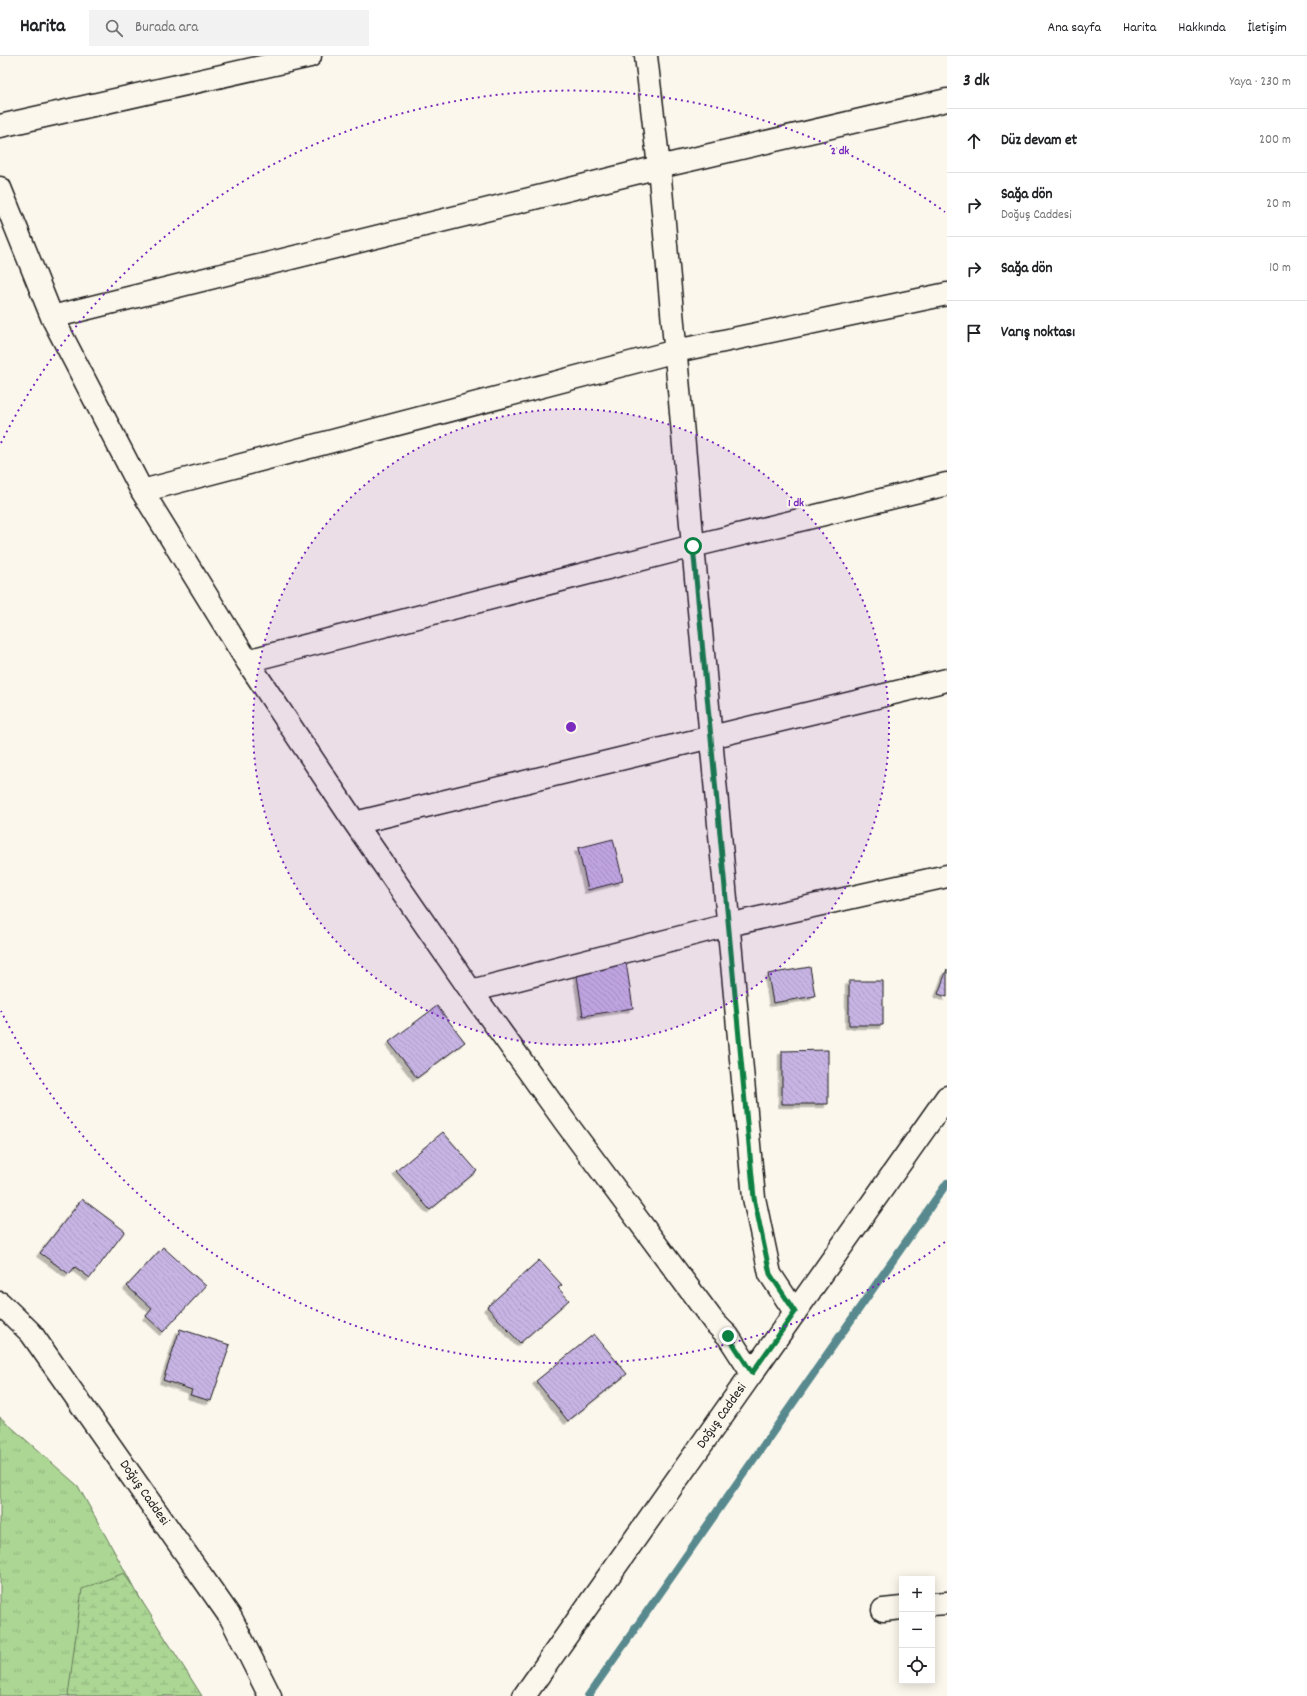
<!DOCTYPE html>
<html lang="tr">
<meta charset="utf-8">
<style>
:root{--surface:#fff;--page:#f2f2f2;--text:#202124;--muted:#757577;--line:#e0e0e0}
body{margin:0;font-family:Dekko,sans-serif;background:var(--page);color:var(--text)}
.controls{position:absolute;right:12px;bottom:12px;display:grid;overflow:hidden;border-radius:0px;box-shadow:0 2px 10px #0003}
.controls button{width:36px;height:36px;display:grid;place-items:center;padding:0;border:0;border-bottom:1px solid var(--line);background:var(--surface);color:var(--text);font:20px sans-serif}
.stop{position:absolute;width:12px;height:12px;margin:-9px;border:3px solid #0b8043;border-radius:50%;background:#fff}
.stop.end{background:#0b8043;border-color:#fff;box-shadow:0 1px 4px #0008}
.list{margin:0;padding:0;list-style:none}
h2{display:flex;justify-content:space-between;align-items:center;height:52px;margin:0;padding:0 16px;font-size:17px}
h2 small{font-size:13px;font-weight:400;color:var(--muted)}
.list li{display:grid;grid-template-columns:26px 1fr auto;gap:12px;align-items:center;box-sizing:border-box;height:64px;padding:0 16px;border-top:1px solid var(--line)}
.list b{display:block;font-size:15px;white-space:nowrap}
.list p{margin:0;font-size:13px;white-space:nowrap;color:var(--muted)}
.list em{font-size:13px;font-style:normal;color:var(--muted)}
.icon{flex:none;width:22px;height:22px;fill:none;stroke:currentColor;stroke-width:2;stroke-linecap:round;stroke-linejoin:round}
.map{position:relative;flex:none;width:947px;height:1640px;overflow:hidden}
header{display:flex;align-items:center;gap:24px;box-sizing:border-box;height:56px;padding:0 20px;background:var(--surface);border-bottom:1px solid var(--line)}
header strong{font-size:19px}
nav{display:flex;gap:22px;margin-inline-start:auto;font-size:14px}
.search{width:280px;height:36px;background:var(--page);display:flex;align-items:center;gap:10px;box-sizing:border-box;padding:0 14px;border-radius:0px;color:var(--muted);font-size:15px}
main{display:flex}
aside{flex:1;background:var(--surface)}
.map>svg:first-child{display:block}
.grass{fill:url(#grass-tufts);stroke:#647958}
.wetland{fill:url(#wetland-marsh);stroke:#647958}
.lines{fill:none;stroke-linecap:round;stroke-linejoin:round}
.stream{stroke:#59898e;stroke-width:8}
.building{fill:url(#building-back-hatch);stroke:#1c1c1c;filter:url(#shadow)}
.street-casing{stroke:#1c1c1c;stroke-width:25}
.secondary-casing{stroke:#1c1c1c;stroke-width:25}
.street{stroke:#fbf7ec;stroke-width:22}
.secondary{stroke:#fbf7ec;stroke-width:22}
.route{stroke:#0b8043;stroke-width:5}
.ring{fill:none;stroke:#7b2cbf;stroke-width:2;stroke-dasharray:2 4}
.labels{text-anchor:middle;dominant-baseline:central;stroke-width:4;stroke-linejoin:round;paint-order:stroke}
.street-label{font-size:14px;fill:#1c1c1c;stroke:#fbf7ec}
.centre{fill:#7b2cbf;stroke:#fbf7ec;stroke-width:2}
.ring-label{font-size:12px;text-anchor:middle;font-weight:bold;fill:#7b2cbf;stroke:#fbf7ec;stroke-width:4;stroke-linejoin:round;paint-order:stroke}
</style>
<header>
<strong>Harita</strong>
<div class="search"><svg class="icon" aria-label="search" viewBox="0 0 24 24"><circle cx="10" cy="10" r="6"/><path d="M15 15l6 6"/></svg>Burada ara</div>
<nav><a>Ana sayfa</a><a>Harita</a><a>Hakkında</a><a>İletişim</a></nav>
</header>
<main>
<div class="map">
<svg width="947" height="1640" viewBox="0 0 947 1640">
<defs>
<pattern id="grass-tufts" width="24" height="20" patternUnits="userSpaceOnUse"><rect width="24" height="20" fill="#acd694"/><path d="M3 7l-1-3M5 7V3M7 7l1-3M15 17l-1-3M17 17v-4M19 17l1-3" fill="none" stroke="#93b77f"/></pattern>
<pattern id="wetland-marsh" width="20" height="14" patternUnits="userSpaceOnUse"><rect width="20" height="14" fill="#acd694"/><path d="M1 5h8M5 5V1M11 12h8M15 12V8" fill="none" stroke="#93b77f"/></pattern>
<pattern id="building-back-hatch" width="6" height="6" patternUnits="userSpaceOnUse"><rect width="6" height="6" fill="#c7b4e4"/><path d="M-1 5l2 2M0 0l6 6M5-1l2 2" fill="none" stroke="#aa9ac3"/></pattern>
<filter id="shadow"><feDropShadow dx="-3.5" dy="3.5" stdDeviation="0" flood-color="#0004"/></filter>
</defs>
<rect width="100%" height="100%" fill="#fbf7ec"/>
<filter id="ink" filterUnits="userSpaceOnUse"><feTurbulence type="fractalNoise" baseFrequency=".025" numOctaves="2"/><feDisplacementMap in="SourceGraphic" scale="8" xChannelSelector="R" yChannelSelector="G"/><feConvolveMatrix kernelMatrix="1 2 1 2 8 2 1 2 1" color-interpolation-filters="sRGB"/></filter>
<g filter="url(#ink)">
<path class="grass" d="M0,1361L78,1430L194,1640H0Z"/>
<path class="wetland" d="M124,1517L202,1640H68L82,1533Z"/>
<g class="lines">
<path class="stream" d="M588,1640L947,1127"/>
</g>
<path class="building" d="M613,783L623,825L588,834L578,792Z
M626,906L633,952L583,960L576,913Z
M810,911L815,940L773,947L768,918Z
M947,913V941L938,938Z
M849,925H883V969H849Z
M437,950L465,986L417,1022L389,986Z
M828,994V1048H782V995Z
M443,1076L477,1115L430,1154L396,1115Z
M82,1143L125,1175L90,1222L75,1211L69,1218L40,1197Z
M163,1191L206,1230L163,1276L146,1260L152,1253L127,1230Z
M539,1204L562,1229L558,1232L569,1244L520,1287L487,1251Z
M180,1273L230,1289L211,1345L190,1339L192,1334L163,1324Z
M594,1278L627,1318L568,1365L536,1325Z"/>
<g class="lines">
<defs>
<path id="street" d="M646,0L659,111L693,490L754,1142L770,1218L795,1256
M0,70L310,0
M0,132L52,261L142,435L247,605L355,767L471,935L566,1067L714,1266L728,1280L752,1317
M52,261L659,111L947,44
M142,435L676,295L947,238
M247,605L693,490L947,428
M355,767L947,624
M471,935L728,869L947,820
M932,1548L947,1547
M883,1554L902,1552"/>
<path id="secondary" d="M0,1247L31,1277L231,1562L270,1640
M524,1640L947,1041"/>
</defs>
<use href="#street" class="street-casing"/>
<use href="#secondary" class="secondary-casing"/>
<use href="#street" class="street"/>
<use href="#secondary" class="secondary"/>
</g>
</g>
<g class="lines" filter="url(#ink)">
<path class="route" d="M693,490L754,1142L770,1218L795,1256L752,1317L728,1280"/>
</g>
<circle cx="571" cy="671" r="318" fill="#7b2cbf" fill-opacity=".12"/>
<g class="ring">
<circle cx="571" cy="671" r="318"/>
<path d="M945 1186A637 637 0 0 1 1 955M1 387A637 637 0 0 1 945 156"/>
</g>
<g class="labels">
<g class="street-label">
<text transform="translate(722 1360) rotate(-55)">Doğuş Caddesi</text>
<text transform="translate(144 1437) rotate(55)">Doğuş Caddesi</text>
</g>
</g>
<circle cx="571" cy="671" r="6" class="centre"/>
<g class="ring-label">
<text x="840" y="98">2 dk</text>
<text x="796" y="450">1 dk</text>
</g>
</svg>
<div class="controls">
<button>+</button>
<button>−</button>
<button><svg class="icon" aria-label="locate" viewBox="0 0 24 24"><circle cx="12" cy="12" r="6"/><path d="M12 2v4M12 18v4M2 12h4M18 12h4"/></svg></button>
</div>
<div class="stop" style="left:693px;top:490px"></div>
<div class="stop end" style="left:728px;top:1280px"></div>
</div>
<aside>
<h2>3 dk<small>Yaya · 230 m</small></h2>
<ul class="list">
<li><svg class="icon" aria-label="ahead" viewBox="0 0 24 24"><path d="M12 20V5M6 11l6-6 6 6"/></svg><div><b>Düz devam et</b></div><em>200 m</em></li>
<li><svg class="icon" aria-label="right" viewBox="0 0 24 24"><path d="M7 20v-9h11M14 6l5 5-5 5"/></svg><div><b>Sağa dön</b><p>Doğuş Caddesi</p></div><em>20 m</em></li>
<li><svg class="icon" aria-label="right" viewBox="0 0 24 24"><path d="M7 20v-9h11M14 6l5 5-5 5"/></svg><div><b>Sağa dön</b></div><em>10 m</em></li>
<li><svg class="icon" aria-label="arrive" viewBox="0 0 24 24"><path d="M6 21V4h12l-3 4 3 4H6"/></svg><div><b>Varış noktası</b></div></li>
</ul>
</aside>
</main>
